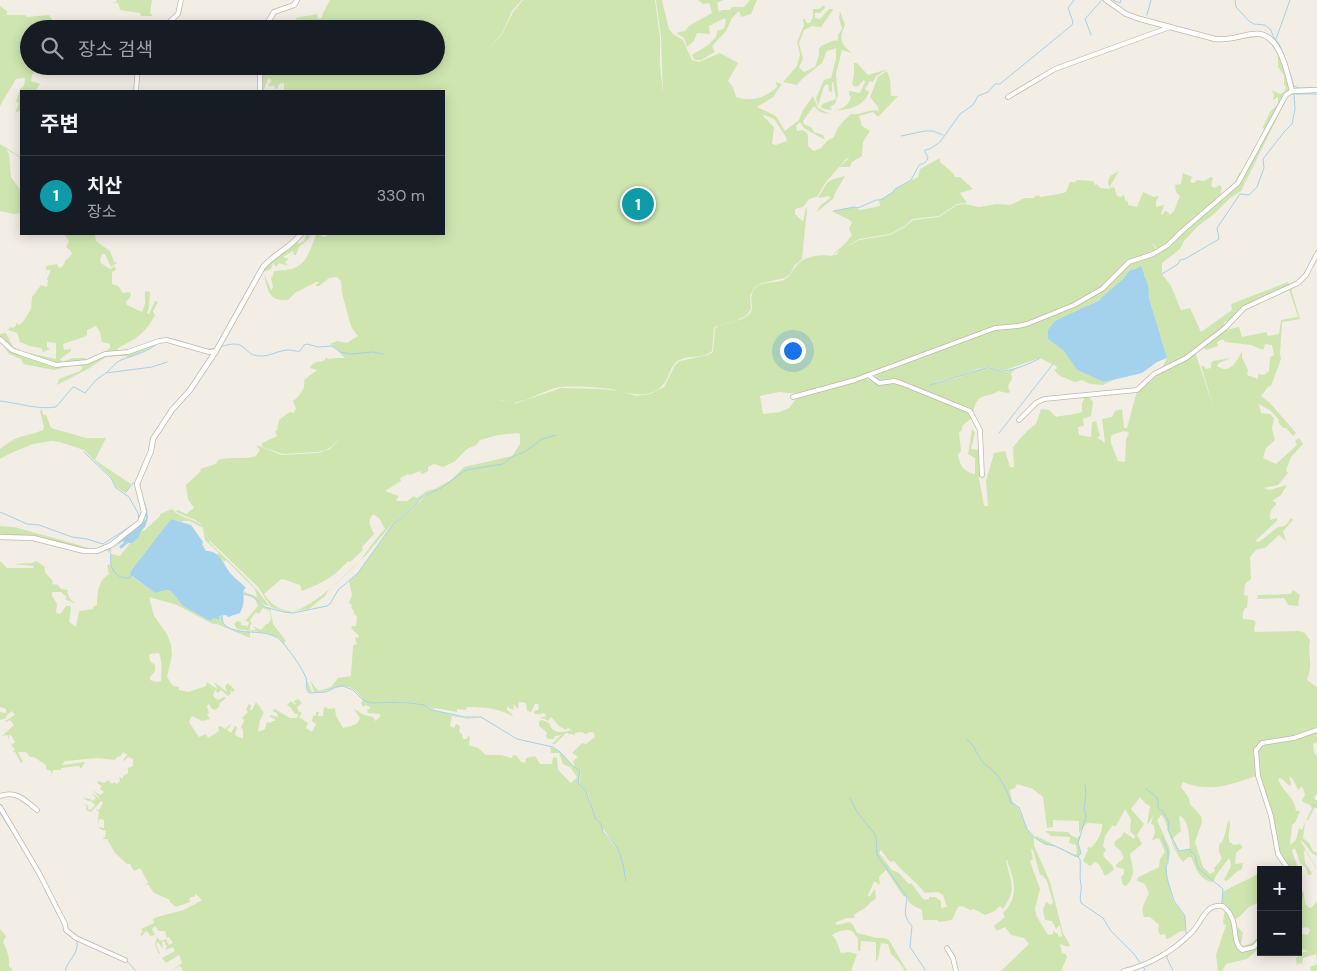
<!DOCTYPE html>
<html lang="ko">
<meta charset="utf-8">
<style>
:root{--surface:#171b24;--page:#20242c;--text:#f1f3f6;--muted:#9ea1a6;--line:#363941;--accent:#ea580c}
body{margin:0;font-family:"DM Sans","Noto Sans KR",sans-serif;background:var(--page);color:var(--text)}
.controls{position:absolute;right:15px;bottom:15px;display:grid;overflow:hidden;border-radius:0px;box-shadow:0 2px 12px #0003}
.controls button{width:45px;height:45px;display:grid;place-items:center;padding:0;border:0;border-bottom:1px solid var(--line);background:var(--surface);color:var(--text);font:25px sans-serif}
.you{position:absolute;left:792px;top:350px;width:18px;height:18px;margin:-12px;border:4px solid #fff;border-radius:50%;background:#1a73e8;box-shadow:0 0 0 8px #1a73e833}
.badge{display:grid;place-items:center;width:32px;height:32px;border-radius:50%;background:var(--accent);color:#fff;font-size:16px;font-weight:700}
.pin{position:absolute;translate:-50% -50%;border:2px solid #fff;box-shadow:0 1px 5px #0006}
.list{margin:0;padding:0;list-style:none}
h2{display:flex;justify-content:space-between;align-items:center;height:65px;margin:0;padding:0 20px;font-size:21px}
h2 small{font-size:16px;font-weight:400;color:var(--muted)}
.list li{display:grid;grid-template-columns:32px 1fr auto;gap:15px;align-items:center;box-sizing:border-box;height:80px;padding:0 20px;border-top:1px solid var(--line)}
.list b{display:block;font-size:19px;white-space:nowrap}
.list p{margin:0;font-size:16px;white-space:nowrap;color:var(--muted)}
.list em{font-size:16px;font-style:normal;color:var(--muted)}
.icon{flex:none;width:28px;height:28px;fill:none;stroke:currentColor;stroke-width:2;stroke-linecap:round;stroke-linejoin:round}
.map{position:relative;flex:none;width:1317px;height:971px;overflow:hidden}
.search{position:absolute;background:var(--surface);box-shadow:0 2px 12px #0003;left:20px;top:20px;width:425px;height:55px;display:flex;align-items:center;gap:12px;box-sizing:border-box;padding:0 18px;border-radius:28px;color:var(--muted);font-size:19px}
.panel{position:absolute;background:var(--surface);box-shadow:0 2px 12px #0003;left:20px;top:90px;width:425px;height:145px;border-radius:0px}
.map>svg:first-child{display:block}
.green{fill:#cee5b0;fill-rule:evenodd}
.water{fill:#a4d1ec}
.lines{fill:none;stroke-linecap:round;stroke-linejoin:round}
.stream{stroke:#a4d1ec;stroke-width:1}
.minor-casing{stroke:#c0b8ab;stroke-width:5.5}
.tertiary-casing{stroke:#c0b8ab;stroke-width:6}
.minor{stroke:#fff;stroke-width:4}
.tertiary{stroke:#fff;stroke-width:4.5}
</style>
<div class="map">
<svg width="1317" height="971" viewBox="0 0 1317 971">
<rect width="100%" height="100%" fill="#f2eee5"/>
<path class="green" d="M117,0H152L150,13L153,16H141L140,13L120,10L118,3L109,2H116Z
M330,0H522L512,11L502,33L485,53L502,34L513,12L523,0H655L660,38V65L663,94L661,37L656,0H662L669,29L673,34L683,40L692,60L699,62L720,53L738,63L728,81L733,87L736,97C751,102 766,98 777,87L776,82L782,84L773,97L757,107L776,116L785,131L799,120L803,110L813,96L818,108L830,114L820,112L814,106L803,121L804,124L812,128L814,132L823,135L825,140L804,128L800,122L796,126L797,131L802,130C811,133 807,140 808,146L814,151L821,148L827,141L834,137C837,127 843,121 851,114C861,116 869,108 879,111L878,107L870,97L878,77L887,71L890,79L891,96H898L878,117L873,112L859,116L862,126L870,131L863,142L862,156L852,162L850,167H839L850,157L846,159L826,182L817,197L809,199L803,207L795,209V214L803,222L806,207L807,210L802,259L795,265L790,274L785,278L762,283L755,287L750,295L751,309L747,315L734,322L714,327L712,351C703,359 690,355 679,360C666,367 672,387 650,393C635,398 618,389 602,388C590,387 563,385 552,389C540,393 529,400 517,402C510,403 505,400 498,400L517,403L561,388L600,389L619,391L637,396L650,394L664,387L675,365L680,361L708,355L713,352L715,328C725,322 737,323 747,316C757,310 748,300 753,291C759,280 774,284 784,280C791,276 792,271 797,265C805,256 821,254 832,256C838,249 847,243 852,235L849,229L852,222C846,217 838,215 832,211L854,207L860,210L880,206L879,200L893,192L895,189L918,177L920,169L940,158V162L954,174L955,177H960L973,189L960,193L967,203L957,204L939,216L912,219L905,226L890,234L859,239L833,255H836L841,250L859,240L890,235L905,227L913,220L939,217L957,205L964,204L979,207L997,204L1010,205L1025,198H1034L1035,196L1039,195L1040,197L1059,194L1066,192L1070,182H1075L1077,180L1093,181L1095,185L1097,184L1100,188L1110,189L1108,182L1110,176L1119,171L1110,186L1111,188L1114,187L1117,196L1121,197L1124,195L1125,200L1128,202V205L1137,207L1143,192L1154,197L1159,196L1156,201V207L1164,205L1161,214L1162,215L1165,211H1167L1170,215L1174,211L1180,196L1176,192L1175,185L1181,184L1183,173L1192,177L1190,182L1194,183L1197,180L1204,181L1211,177L1213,178L1211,186L1215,188L1220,185L1222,188L1220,195L1235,182L1239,173H1241L1264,130L1263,127L1270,112L1278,104V97L1273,100L1274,94L1271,90L1280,94L1284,92L1286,87L1284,85V75L1278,67V55L1270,42L1262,36L1223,42L1196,37V35C1205,37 1214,41 1223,41C1234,40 1245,35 1257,34C1279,34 1288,73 1291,90L1285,95L1237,183L1181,230L1168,244L1158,250L1150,240L1157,251L1129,262L1101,288L1073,305L1027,323L995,328L855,380L801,394L779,392L760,396L763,414L780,412L789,408L797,398L864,378L881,385L897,383L907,386L968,412L972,418L962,426V430L959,433L961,451L958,454C959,464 964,473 975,474V458L968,454L972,429L973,430L975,433L971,449L979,450V478L984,506H988L986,481L994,453L1005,451L1010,467H1014L1013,447L1028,430L1036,424L1041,409L1049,410L1056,417C1064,415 1076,415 1082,412V403L1085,397H1089L1093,402L1091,416L1083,419L1084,426L1078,427L1079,435L1091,437L1092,422L1096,421L1100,436L1098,437V439L1102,440L1104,443L1105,442L1102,419L1112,417L1115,411L1122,409L1124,428H1127C1130,420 1134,397 1138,391C1151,371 1177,366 1195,352L1214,409L1201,366H1204L1206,369L1211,368V363L1213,361L1231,358L1219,363L1217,366C1230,375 1237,361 1242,351V357L1248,370L1247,375L1258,379V374L1264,375L1269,371L1270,357L1274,355L1272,345L1265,344L1263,350L1251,345L1225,342L1223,339L1217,342L1218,346L1206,350L1203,346L1225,330L1239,327L1242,337L1266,332L1268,336L1279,334L1281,320L1298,317L1289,289H1291L1300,319L1282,322L1280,354L1281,359L1271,386H1269L1261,396L1270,403L1296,433L1293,436L1286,428H1283L1278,422L1279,420L1271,411L1259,404L1261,413L1270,414L1274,418L1272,429L1275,440L1266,448L1263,458L1276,464L1297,445L1295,441L1299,438L1303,444L1291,457L1286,470L1288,473L1278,485L1263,488L1269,490L1287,485L1281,495L1272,501L1276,502V505C1270,509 1270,514 1270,520L1277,518V521L1255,541L1259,542L1278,527C1287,527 1286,524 1291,518L1293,520L1283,531L1286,541L1279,535L1265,548L1257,549L1250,557L1251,579L1245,584L1244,595L1248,596L1247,608H1245C1243,611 1242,615 1243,619L1253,620L1256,622L1254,629L1255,632L1299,631L1305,633L1310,640C1307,658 1314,661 1307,680L1317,687V730C1298,737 1279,737 1260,744C1255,751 1255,759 1257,767V750L1260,745L1272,741L1304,736L1317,731V742L1313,744L1314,752L1317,757V795L1314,796L1315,800H1317V808L1315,807L1308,820L1306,821L1312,808L1310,805L1303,802L1302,800L1305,795L1303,788L1301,787L1298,790L1293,779L1289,776L1291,784L1290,786L1281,778L1278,779C1282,791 1295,797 1296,811H1300L1295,823L1292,825L1290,845L1296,840L1299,828L1302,830L1305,822L1303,838L1309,843L1313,851L1317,853V856C1309,853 1307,844 1300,840L1316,867V870C1315,865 1308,855 1305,850L1304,851L1305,863L1312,873L1311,875H1308L1306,868L1300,863L1295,848L1292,850C1293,857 1297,862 1298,870H1289L1278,854L1271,816L1258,775C1231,785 1210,793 1183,782L1181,787L1189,798L1190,804L1201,816L1202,822L1195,842L1203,867L1210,874L1215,871L1214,868C1229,853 1217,859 1219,847C1220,839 1220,847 1223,840C1226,834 1226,825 1229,820C1232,828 1226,835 1230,843H1232L1233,845L1240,844L1243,847L1236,853L1235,864L1243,863L1242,869C1233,873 1233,877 1226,881L1224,880C1227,872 1234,867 1229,858L1217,874L1213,882C1200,881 1196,868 1191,857H1188L1183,862C1172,849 1170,834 1164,818L1161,815L1157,820L1170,849V854L1166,866L1167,878L1173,901L1185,916V931H1181L1168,939H1166L1165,934L1160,935L1158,930L1159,925L1150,917H1144C1140,908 1145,902 1149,893L1145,884L1138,881L1137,878L1159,867L1160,859L1165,852L1159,838L1152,840L1155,833L1154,825L1151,824L1153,816L1149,823L1147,824L1150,806L1146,804L1140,797L1131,809L1144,824L1137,835L1142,844L1130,854C1132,867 1137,875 1126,886L1123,885L1121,877L1124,874V869L1116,867V865L1124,858L1120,850L1115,846L1114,842L1121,837L1124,832L1134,839L1135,836L1130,831L1131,819L1125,809L1116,826H1112L1105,836L1103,846L1106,850L1103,854C1105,861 1113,863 1114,870L1105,876C1102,871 1101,864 1095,862L1090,866L1083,861L1088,850L1087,848L1088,847L1091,848C1097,842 1103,832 1102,824L1087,823L1079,833V821L1053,820V827L1047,828L1043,797L1033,789L1017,784L1015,788L1010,790L1012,801L1016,805H1013L1018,807L1027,829L1034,838V845L1050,882L1063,933L1070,945L1068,947L1060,944L1062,953L1066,954L1067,957L1061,971H1001L1029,944L1024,938L1011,935L1005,927L997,931L994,926L1005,917L1003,913C1020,895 1014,881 1007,860H1006C1011,883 1017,889 1003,909L1000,906L995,911L985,915L974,909L970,910L962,906L958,907L952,920L939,922L937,920H923L922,910C916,907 908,904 907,897L903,896L886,870L879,877L880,882L879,885L876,882H874L868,895L869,897L875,889L876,899C871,901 871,903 867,906C864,910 858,911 854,915V918H846L835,923L837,925L850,922L853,925L857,933L877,938H884L889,940L907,971H905L899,962L891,954L888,944L881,943L878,959L876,962V942L861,941L860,951H858V938C856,936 854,933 852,931C846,928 836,932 832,935L836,940L841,953L849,952L857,954L851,971H183L180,966L172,970L182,963L179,955L166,963L162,958L175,951L173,947L165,950L167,947L164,941L162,942L163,949L158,942L156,944L160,953L159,954L155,944L157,937L160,941L166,939L169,945L173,943L169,937L167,938L165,931H159L155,926L152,929L155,935L150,936L148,932L146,931L142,936L140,934L143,932L141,929L154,923L153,919L157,917L184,910L202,900L196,894L194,897H191L189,899L190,902L176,907L170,902V900L154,893L148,884L145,886L148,882L140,868L134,871L130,864H127L115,853L107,839H103V838L105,837L106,831L100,829L99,827L104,828V820L99,819L97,826L99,812L96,809L99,810L103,803L101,801L91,812L86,810L87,807L84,803L88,806V809L91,810L95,805L91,801H88L83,798L90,799L93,801L96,798L92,793L100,799L93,790L100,795L104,792L100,789L102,786L97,783L98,781L104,783L108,780L112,784L114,782L117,784L120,781L119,777L123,779V776L128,773V768L133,766V759L128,757L124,761L123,760L127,755L123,752L120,757L118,756L115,760L98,758L65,761L62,765L85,762L81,769L79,766L61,768V770H53L52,776L51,771L46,769V765L34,757H30L26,752H18L23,762L21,763L15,752H12L15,750L11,745L15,742L11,735H9V740L7,735L2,736L14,725L10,720L6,722L5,721L15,715L12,711L6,716L7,718L0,720V712L6,713V709L0,707V561L7,568H33L34,566L13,564L32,563L36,561L45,567C43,575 51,576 53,582L52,584L58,585L61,589L68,590L67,593L71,600L76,604L65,599L67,597L61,592H52V596L57,604L56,613L60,614L66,606H70L71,608L69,622L76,627L79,611L93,609L94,606L97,605C97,593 98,581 109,574L107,565L111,564V554L105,549C119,542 148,528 145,508C143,500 139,493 138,485C141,493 146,503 146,512C147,527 122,541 110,547L111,554L120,556L130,543L139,537L141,530L144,531L160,516V514L172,509C180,519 195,518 202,526C207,532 207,540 213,546C233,566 254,583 269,606C259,604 254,596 243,593V591L257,597L255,589L226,560L224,562L217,555L219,553L205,540L203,528L190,521H183L182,522L171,519L130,572L131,576L155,593L166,590L171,591L183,606L210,621L214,618L219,620V616H222C222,631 237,630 250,632V638L217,624H213L177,605L149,597L154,616L167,634L171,645L172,655L167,677L173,686L179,687V690L188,692L206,686L207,682L218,690L214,682L227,692L225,686L228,683L235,690L233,692L230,690L231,693L228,696L221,690L218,693L215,690L213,696L218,700L224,697L226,698L219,704L220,706L215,710L212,709L209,704L207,706L209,713L207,715L210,719L202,721L192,716L189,722L199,737L206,734L208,738L219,731L218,727L221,726L225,729L232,723L227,730L231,733L235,726L237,727L235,735L243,739V730L241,727L243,724L244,720L242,718L248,712L246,709L249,704L251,705L250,710H252L256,702L264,713L260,720L258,732L265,729L267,722L271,723L272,721H275V719L270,717V715L278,717L277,713L272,711L275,709L290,718H297L298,714H295L291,708L287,705L291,701L295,705L296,704L294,701L298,699L302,703L297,707L299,712H302L299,717L308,723L306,728L312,732L316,724L312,721L313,716L316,715V712H319L318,716H323L324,707L330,709L335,708L336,716L343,728C351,726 357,726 360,718L354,709L364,715L373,717L375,721L380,717V714L368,713L367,709H370V707L365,705L363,707L361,703L363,700C346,674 335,693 314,692L310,680L315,687L319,691L331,687L338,678L351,676L353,646L355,644L357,645L355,637L358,638L359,636L351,628L352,626H356L357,616L354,614V611L351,608L352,605L349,603L352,595L349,581L358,573L393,524L414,508L422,499L432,492L423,496L413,507L392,524L365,556L328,591L325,596L309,609L287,612L271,607L258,587L209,540C200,515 196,523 175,511L178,510L186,514L194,508L188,499L186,485L201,471L200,469L216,464L218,460C231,456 244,460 256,456L260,450L256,445L282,455L318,453L330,449L344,434L331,447L326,450L317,452L283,454L262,447V443L277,436L275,431L277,430L279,420L290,412L294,413L296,409L293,401C299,396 306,389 304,380L317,370L310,368C314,360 318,363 325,360L326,357L328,359L337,358H345L338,351L341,352L330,344L337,341L347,343L358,336L352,328L349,319L342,293L341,281L337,277L329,278L319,286H315L319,282H316L295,293L288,300C268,302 268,290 264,274L271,290L273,288L271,277L273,276L274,271C281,270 289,270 294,268C308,263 310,248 316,236L314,234L325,237L329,234H444V91H284V83L279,84L277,89H275L274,85L270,87L268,85L272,80L268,78L264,90L261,91V66H436V29H287L298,26L296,18C304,16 310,16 317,14L318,19L322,18L323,13ZM764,115L774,119L786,137L787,141L776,145L772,144L774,127L763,116ZM1124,431L1129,433L1126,439L1125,462L1118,461L1111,443V436L1114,434ZM517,433L520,434V444L512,456L464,467L451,480L435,489L427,491L417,498L414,496L407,501H396L399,496L385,491L401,481L400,478L408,474L410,475L420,471L422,474L428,471V467L434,464L443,467L454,462L467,449L476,445L480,440L498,435ZM373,514L379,518L385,529C376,538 370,547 363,557C352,571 310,609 293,611C280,612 270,603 264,594L280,580L283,579L300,585L302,591C322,583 334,577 348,561L350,562L363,550L362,547L374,534C370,525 367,522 373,514ZM159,653C163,663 161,671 161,681L157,682L150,680V677L155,671V665L150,661L149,654ZM403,701L426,705L433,709L435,708L457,712V709L466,710L467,707C482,707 499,708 512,716L513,715L507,710V707L514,710L513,704L518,709L519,702L526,703L527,711L531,712L535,704H538L539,708L538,710L534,711L535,714H541L543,713L546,714L545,717H540L548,721L551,717L559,726L566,730L568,728L572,730C562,733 552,734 549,723L542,720L539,721V726L542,728L547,733L546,736L548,739H554L555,736L561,735L552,744H555L566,733L575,735V733L581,732L586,734L590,732L594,733L595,737L586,744L582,743L572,753L578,757L573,761L575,767L581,771L579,783C581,786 585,789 587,792C592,800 591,813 597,821C613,842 623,854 627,882L623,864L616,848L605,835L600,824L596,821L586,791L578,783L580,771C569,764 562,750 550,747L551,753H559L563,764L571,768L577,777L571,783L558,770L557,758L553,757L552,764H540L535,756L526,758L525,763L521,762L517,756L513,755L512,758L501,755H486L478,748L469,745L470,737L468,736L467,739H463L462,734L459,732L460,726L456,724L454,728L450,726L452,716L468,719L481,717L465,718L432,710L425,705L403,702H392ZM1180,816C1190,821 1189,839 1190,849L1179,851L1172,839L1181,831L1179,817ZM1031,849L1033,850L1040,875H1042L1047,881L1053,902L1051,905L1046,902L1043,910L1045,920L1052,921L1056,929L1060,925L1062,936L1059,937L1057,933H1055L1054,930L1053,934L1048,935L1037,917L1035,909L1040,889L1030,861L1033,859ZM881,850L890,862L894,861C903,873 916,881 925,893L938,892L943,895L947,907L941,908V901L935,897H929V899L924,900L911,883L909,884L899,873L892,870L879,853Z
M698,0H723L717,3L719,12L722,10H730L732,7H744L750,0H757L751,14L741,17L739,11L732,18L726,31L712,46L715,52L701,60H695L692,55L708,45L716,37L718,29L719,31L724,28L726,21L725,18L709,26L710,34L697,33L694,41L687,47L684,38L676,33L685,31L689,26L712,13L709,3L703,4Z
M824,5L825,8L820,13H815V18L820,19L829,9H833V10L821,27L812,26L804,30L799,43L803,59L799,67L804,72L815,67L819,55V49L821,46L835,40L836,41L838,40V35L842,29L839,18L840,11L845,25C839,39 840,43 852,53L842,50L836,74L838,95L835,104L830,107L832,110C841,111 849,105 851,97L849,95V91L860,93L865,82L864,80L858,86L855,87L852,84L854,74V63H857L868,75L888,69L876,76L873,82L870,81L865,89L869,92C863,110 838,113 821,108L822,104L836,99L833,82H832V92L829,91L828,84L824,86L818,106L816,98L824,80L831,78L836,59V50L837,48L827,51L822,63L803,78L797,85L783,82L797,66L800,55L797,42L804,25L803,19H805L807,23H810L813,17V9H819Z
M0,6L7,11V15H25L27,17L49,15L57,26L52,27V29H29V66H44L41,71L35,72L32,75L31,81L40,84L36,90L21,91V110L15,113L19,103L16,102L20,89L24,86L25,78L16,79L0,106Z
M1291,92H1317V93H1295L1293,95L1288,96L1241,191L1230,198L1214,214L1198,226L1184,241L1180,249L1162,263V274L1171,286L1181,310L1190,308L1201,332L1232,310L1231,304L1288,282L1290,285C1305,278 1310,262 1317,248V252L1305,274L1298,282L1251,303L1229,321L1224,322L1225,327L1183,358L1162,368L1167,358L1149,298L1145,275L1136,269L1130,270C1112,296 1084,310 1055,321L1048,339L1064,351L1077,370L1104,382L1114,380L1103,385L1090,384L1082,380L1075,382L1060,376L1054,370L1057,368L1056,366L1040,358L1005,370H998L990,367L978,369L959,376L939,381L929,385L957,378L979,370L991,368L997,371L1006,372L1018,367L1011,373L1012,379L1008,386L1010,392L1008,393L998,391C992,397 982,394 978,400C975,403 974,409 973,413L959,404L903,382L879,381L876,379V374L989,331L1019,328L1098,293L1130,264L1170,245L1185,230L1239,185L1285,99Z
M0,144L21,157V158L6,149L9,154L11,177L21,191V213L14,214L0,211Z
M845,176L834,195V198L817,212L820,206L830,198L829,196L818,198C829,181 824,181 845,176Z
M66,234H77L79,236L78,234H95L96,241L110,251L114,262L117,263L111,267L105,254H102L100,260L101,263L110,269L115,266L116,270L112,272V284L118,286L123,293L130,292L131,296L126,302L127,305L142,312L145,304V291L150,292L149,307L147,313L149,314L155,301L158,302L153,312L155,315C145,334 137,338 118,348L117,352L102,354L110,348V344L102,342L100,332L96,326L87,330V335L84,337L63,344L64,350L71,349V351L60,359L62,362L73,358H85L87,361L56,364L14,350L0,337V334L6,333L13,347L20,351L56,359V343L47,342V347L50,349L41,353L43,351L41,348L29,346L28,345L20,342L17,333L8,330L10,327L13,328L16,326V323L19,325L23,322L31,309L32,297L41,285L47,287L48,281L47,279L51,270H46V266L57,264L59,268L62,267L65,262V260H66L72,254L70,250L66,247L69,241L65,236Z
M302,234H304L297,243L298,244L304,241L306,235H309L310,238L299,247L296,255H294L293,251L283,257L289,259L285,262L288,266L279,263L276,267L273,263L271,269L263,272L264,268Z
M0,340L12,351L55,366L86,364L104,355L124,354L157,342L152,347L131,357L119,356L106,357L88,369L57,385L59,379L80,371L83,367L75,365L54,370L23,364L21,359L9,354Z
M42,409L43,415H46L51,428L86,438H106L95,460L131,484L126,493L116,487L111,477L84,450L60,442L51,441L33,444L11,453L0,459V449C7,444 14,438 23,436C30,434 36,433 43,430L44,427L40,411Z
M0,526L14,527L97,550H91L68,545L0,535Z
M1293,590L1300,595L1298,603L1299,606L1288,605L1284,598L1257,599L1258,595L1291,594Z
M255,599L265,607L270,608L273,624L286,641L284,643C295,659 305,674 312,692H309L307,689L306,678L293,656L279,638L266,633L237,629L234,624L237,621L241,622V625L248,626L249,622L245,621L258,606ZM263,608L270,611L271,620L268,624H266L261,630L253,626L256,630H250V625L252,624L250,620L256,612L259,614Z
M1045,831L1068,832L1072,836L1077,838L1081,835L1078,843L1081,853L1078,857H1075L1055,846L1045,844L1035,838L1036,836L1075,855L1077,853L1076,845L1069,843L1070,837L1051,836Z
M1261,872L1259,875L1261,876V901C1257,904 1253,904 1249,907C1243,912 1241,918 1233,920L1235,926V924L1243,933L1241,944L1243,946L1252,943L1261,935C1259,945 1250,952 1240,948L1236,939L1238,947L1242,951L1254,948L1261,939V948L1258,949L1247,959L1226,964L1222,971H1218L1216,955L1226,925L1223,923L1225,908L1228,911L1226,908L1220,905L1222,902L1223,892C1235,884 1249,880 1261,872Z
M1303,891C1306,897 1302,905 1311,908L1317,901V971H1311L1310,967L1317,964L1316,954L1303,958L1302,964L1299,963L1297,965L1296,959L1300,953L1308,951L1302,949V939L1300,934L1308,935L1310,929L1305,927L1304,928L1299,926L1298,924V904L1300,892Z
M0,924V929L6,936L3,942C7,950 10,958 9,967L12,968V971H0Z"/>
<path class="water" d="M1141,266L1148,285L1149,298L1167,358L1157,362L1142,373L1104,382L1077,370L1064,351L1048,339V330L1055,321L1098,301L1123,279L1130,270L1136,269Z
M138,483L147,509L148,518L145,527L141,531L139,537L132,543H128L121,549L119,547L124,542L123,541L113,549L122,540L111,547V554L110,547L135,530L146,519V508Z
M171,519L191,525L203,542L202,544L206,551C220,550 224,566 231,574C235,579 242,583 246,588L243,591C244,599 244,606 240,613L228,617L226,615L219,616V620L214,618L210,621L183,606L171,591L166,590L155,593L132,576L131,577L130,572Z"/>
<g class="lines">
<path class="stream" d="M1113,0L1120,3L1121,0
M1235,0L1236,7L1249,21L1254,24L1265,25L1271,30L1273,36L1279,44L1284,55L1294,86L1299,88H1317
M1147,15L1151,0
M1091,35L1085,19L1102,0
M1276,39L1290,0
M901,136L925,131H933L943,135
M834,211L854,207L858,208L876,200H881L893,192L895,189L911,180L919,165C924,163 927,163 928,157L925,152V150L930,149L940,142L960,114L973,105L978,96L988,92L995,84H1000L1072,25L1073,22L1068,8L1074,0
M1162,274L1178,264L1180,260L1185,259L1219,239L1217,228L1240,194L1249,195L1257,187L1264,168L1263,159L1284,132L1292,124L1295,109L1294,94H1317
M162,339C180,336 196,352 214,349
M220,347C248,337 242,355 259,356C270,357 278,350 289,350C294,350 296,352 300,351L304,345L307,344L318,347L332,346L340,352L351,354L372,352L383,354
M106,373C111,369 116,362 121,360C134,355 148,352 158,343
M930,385L986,368C993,367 995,371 1001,371C1009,372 1033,363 1040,358
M0,401C19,403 38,410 56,407L72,388L74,387L85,393L96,380L106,373L152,367L167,362
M999,433L1053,364
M126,492L133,483H135
M0,512L27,524L39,525L72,537L87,539L103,544L137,522L139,519L138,513L129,497L116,488L111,478L84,452
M111,554C108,566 116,582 131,577
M243,594L252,596L265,607L284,612L293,613L327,606L330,604L338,590L358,573L393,524L414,507L421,498L441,488L466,470L503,464L512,457L526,451L542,439L556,435
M222,616L223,623C235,637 260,628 276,637C284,641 303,669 306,678C308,684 304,687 309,693L326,692L336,687L343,686L353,690L363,700L371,703L403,702L425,705L432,710L465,717H481L517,739L553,747L560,752L572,765L580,771L578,783L586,791L596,820L601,824L603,832L617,847L623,864L626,881
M966,739C974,744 975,751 980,758C982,763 988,766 991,769C1002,779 1007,790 1011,803L1019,807L1027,829L1035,838L1045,844L1055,846L1078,857
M1085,785L1086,794L1084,809L1086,816L1078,843L1081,853L1078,857L1080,859C1081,868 1079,876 1081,885C1082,891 1079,896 1081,903L1103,918L1111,931L1134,954L1146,971
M1146,789C1154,795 1159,796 1158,807L1165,814L1169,823L1168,830L1179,851L1190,849V851L1195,855L1198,868L1223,889L1222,902L1219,905
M850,798L857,812L874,833L876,838L877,855L907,897C906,910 902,915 912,926L910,947L926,971
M1313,805L1317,808
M0,813L23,849
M1162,837L1168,851V863L1166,866L1167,878L1174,901L1185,916L1186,933
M44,888L62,923
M1201,923L1205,916
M75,935L123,957L136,971
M1182,939L1188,933
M1167,955V958L1173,971
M65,971C68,959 79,955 77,941"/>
<defs>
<path id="minor" d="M162,29L178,14L181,0
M136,91L138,66
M1008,97L1055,69L1170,27
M0,339L12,350L20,353L56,365L87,362L105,354L128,352L159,341L167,340L209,352L216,351
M868,375L879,383L894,381L901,383L970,411L980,430L982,475
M793,397L855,380L995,328L1018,326L1027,324L1074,305L1102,289L1129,262L1153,254L1168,245L1181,232L1238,183L1286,95L1292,91
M1019,420L1036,403L1044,399L1137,390L1154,374L1186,358L1225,328L1244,308L1298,283L1306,275L1317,254
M0,796C16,790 25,800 37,810
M0,807L39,873L65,924L66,930L76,938L125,960
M1289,870L1278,854L1271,816L1258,776L1256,750L1262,743L1294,738L1317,730
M1298,888L1300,895L1298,903
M947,948L953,958L956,971
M1124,971C1149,965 1174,951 1192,932C1203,921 1204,904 1223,906C1241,921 1230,940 1242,950L1254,947L1261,939"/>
<path id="tertiary" d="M1106,0L1126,14L1140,19L1215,39C1229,41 1241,35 1254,34C1280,31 1287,72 1292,91L1317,90
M264,29L274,12L294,5L297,0
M260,66V91
M0,537L33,538L84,551H97L111,545L140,522L144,512L137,484L151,451L153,439L172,410L190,390L216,351L263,267C274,254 289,249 301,234"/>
</defs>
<use href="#minor" class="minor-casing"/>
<use href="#tertiary" class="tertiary-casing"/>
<use href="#minor" class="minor"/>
<use href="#tertiary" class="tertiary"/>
</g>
</svg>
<div class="controls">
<button>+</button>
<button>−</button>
</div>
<div class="you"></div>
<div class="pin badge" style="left:638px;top:204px;background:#0f9aa8">1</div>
<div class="search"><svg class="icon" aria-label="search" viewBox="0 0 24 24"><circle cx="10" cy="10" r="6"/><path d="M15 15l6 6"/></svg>장소 검색</div>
<section class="panel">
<h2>주변<small></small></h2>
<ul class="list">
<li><span class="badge" style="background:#0f9aa8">1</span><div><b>치산</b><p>장소</p></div><em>330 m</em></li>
</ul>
</section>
</div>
